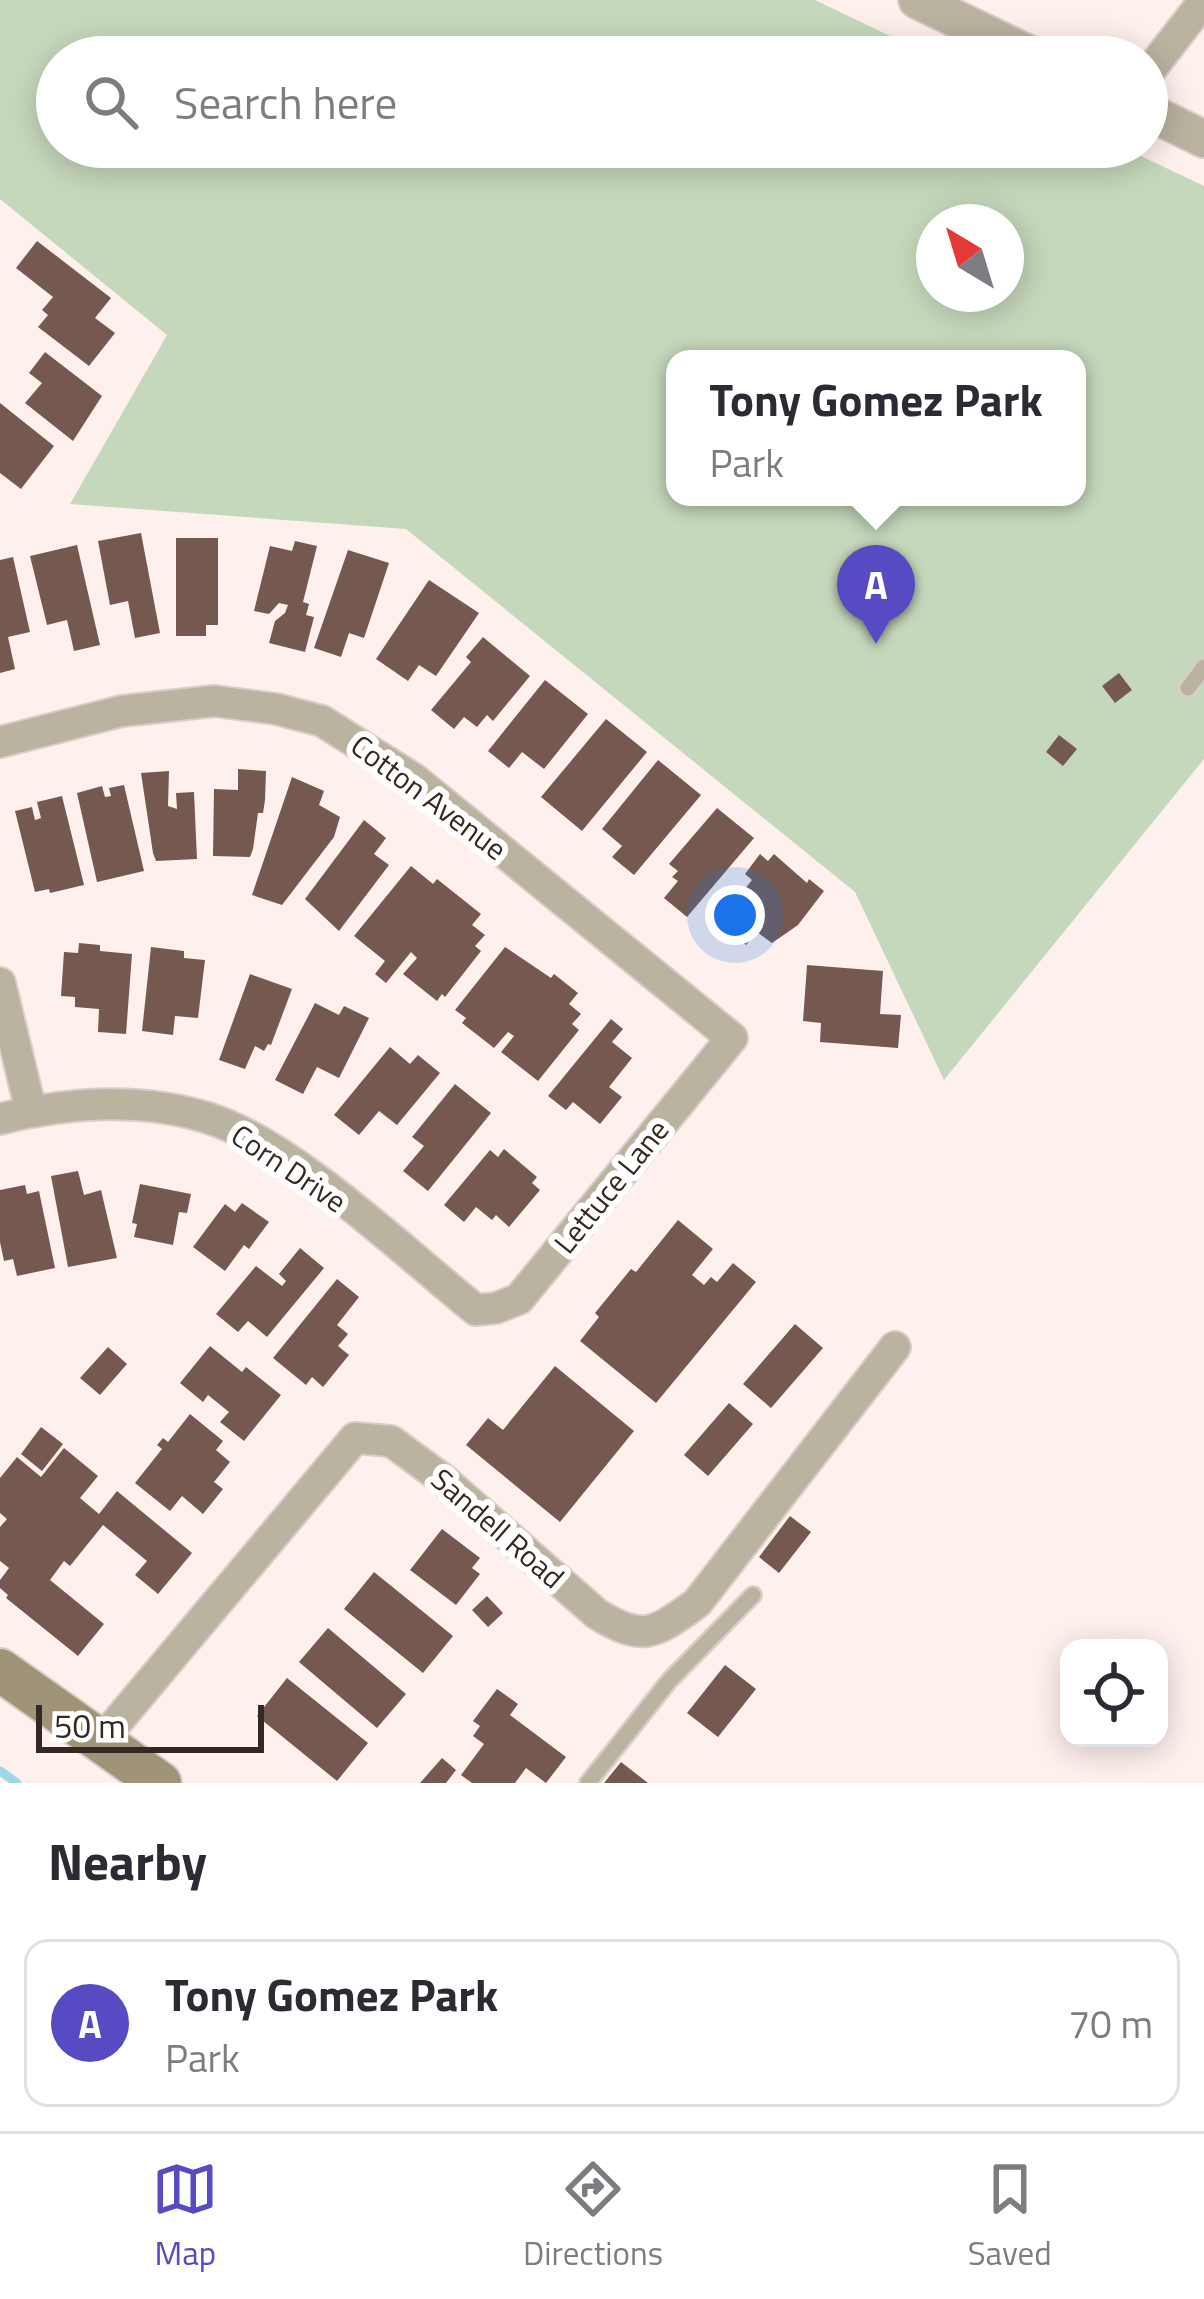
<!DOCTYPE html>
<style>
:root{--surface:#fff;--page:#f7f7f7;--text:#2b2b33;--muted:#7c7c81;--line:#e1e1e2;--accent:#564bc3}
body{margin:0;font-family:"Titillium Web",sans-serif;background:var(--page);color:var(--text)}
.controls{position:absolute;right:36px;bottom:36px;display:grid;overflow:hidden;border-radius:24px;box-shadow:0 6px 30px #0003}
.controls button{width:108px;height:108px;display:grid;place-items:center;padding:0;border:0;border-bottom:3px solid var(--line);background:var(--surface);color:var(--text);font:60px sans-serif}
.compass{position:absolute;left:916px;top:204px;width:108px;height:108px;border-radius:50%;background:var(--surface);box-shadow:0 6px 30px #0003;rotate:322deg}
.scale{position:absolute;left:36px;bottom:30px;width:228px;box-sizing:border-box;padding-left:12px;border:6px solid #342823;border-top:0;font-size:33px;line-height:42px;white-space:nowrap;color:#342823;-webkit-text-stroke:9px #fff;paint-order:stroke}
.you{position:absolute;left:735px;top:915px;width:42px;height:42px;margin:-30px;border:9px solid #fff;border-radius:50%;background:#1a73e8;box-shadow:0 0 0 18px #1a73e833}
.badge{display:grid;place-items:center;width:78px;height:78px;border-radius:50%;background:var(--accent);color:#fff;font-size:39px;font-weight:700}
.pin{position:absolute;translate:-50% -99px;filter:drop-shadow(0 3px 6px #0008)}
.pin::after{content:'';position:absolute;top:63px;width:42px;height:36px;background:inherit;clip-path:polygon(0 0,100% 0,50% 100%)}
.popup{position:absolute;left:666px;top:350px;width:420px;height:156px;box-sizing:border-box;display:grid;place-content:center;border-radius:24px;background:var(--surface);filter:drop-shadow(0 3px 9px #0005);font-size:39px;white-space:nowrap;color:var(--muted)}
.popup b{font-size:45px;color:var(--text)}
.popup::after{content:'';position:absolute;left:50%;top:100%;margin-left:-24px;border:24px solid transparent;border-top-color:var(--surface)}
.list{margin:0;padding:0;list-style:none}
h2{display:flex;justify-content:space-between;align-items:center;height:156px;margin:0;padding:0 48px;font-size:51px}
h2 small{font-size:39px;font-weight:400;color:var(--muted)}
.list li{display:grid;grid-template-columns:78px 1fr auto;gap:36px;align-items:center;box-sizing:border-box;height:168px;margin:0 24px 24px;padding:0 24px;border:3px solid var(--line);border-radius:24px}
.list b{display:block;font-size:45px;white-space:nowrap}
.list p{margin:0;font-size:39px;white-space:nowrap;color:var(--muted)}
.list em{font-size:39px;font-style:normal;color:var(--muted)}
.icon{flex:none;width:66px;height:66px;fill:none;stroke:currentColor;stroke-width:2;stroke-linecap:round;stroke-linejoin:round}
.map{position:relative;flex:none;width:1204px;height:1783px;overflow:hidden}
.search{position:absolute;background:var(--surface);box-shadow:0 6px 30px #0003;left:36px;right:36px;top:36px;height:132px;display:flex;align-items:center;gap:30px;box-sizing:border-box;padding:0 42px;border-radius:66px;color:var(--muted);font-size:45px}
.sheet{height:348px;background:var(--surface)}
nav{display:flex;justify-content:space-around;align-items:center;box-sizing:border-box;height:168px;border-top:3px solid var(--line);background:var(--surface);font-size:33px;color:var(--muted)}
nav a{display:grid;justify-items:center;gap:6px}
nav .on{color:var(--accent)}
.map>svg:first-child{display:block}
.green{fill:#c6d8bc;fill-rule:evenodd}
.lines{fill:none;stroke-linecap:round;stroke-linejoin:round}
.stream{stroke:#9dd8e5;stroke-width:9}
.building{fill:#755950}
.service-casing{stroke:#daccc8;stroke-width:20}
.minor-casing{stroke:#daccc8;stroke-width:34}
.tertiary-casing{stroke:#daccc8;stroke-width:40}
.secondary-casing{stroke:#daccc8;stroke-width:46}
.service{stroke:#bab3a0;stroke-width:15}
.minor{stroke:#bab3a0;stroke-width:30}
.tertiary{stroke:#bab3a0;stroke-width:36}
.secondary{stroke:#9f9477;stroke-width:42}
.labels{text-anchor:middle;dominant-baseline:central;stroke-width:12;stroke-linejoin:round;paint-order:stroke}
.street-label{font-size:30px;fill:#342823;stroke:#fff}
</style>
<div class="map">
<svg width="1204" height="1783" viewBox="0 0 1204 1783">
<rect width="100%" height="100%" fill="#fef0ec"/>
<path class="green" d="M0,0H815L934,57H57V147H1122L1204,186V759L944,1080L855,892L406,529L70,504L167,335L0,199ZM934,222H1006V294H934ZM675,359H1077V497H675Z"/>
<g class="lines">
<path class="stream" d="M0,1771L17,1783"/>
</g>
<path class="building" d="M37,241L111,298L95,318L115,333L89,366L38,327L48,315L42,310L53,297L16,268Z
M45,352L102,396L73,441L25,403L42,383L29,373Z
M0,403L54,446L21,489L0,473Z
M141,533L160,633L135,638L128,601L110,605L98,541Z
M176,538H218V625H206V636H176Z
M295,541L317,546L303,602L309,604L306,615L314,617L305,652L269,643L275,621L285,613L288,605L279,603L269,614L254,611L270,546L292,551Z
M77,545L100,645L74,651L67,620L47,625L30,556Z
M348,550L389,563L364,638L349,633L341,657L314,648Z
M13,557L30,632L8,637L15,669L0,673V560Z
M429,580L479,613L436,676L419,665L408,681L376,659Z
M483,637L530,676L493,721L487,715L477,727L464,717L454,729L431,710L471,662L466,657Z
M1119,673L1132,690L1115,703L1102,686Z
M545,680L588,714L544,769L522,752L509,768L488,751Z
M606,719L647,752L582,831L541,797Z
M1059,735L1077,749L1063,766L1046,752Z
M658,760L701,795L634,875L612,857L622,846L602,829Z
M238,769L266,771L265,800L263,813H258L253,849L250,857L213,856L214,789L238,790Z
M169,771L168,806L177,809L176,793L194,792L197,859L156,861L153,853L141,773Z
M292,777L324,791L319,805L340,817L334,837L282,905L252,895Z
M124,785L144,871L97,882L77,793L102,786L105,797L111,796L109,788Z
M62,796L84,885L50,893L49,889L35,892L15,811L32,807L35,820L41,818L37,802Z
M717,808L754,838L687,917L664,898L678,881L672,877L678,871L669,864Z
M364,820L386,838L374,854L389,865L339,931L305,899Z
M760,854L768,861L774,854L807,883L809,879L824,891L798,925L772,943L757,932L746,945L718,923L752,880L745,874Z
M411,866L433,884L437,879L481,914L472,925L485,935L475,946L481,951L445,997L442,994L437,1001L403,974L417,958L411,952L386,983L375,974L385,961L354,936Z
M79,943L100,945V951L132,954L126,1034L98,1032L99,1009L75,1007V997L61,996L64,952L78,953Z
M151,947L184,951V958L205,960L198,1018L175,1016L173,1035L142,1031Z
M505,947L551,978L554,974L578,993L569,1004L581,1014L572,1024L579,1030L538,1081L501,1052L514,1036L508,1032L494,1048L462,1023L466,1018L455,1010Z
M807,965L883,971L880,1014L901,1015L898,1048L820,1042L821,1023L803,1021Z
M250,974L292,989L271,1045L268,1044L264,1051L255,1046L245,1069L219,1060Z
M315,1003L339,1015L344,1006L369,1018L339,1078L317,1067L303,1094L275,1080Z
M611,1019L623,1029L612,1042L632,1058L609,1087L622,1097L600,1124L573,1102L566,1110L548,1096Z
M390,1047L410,1064L418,1055L440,1073L397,1125L379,1111L359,1135L334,1115Z
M455,1084L491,1113L428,1191L403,1171L424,1146L412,1137Z
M504,1149L537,1177L532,1183L540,1190L509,1227L496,1215L492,1220L476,1207L464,1222L444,1205L490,1150L498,1157Z
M78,1171L84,1195L101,1190L117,1258L68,1267L51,1176Z
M140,1184L191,1194L187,1213L179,1212L173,1245L134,1237L137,1224L132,1223Z
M25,1185L27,1194L39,1191L55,1268L17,1276L13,1259L4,1261L0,1242V1190Z
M242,1203L269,1222L249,1249L244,1245L225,1271L193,1247L225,1204L235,1212Z
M678,1220L713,1249L692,1275L704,1285L711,1277L717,1282L733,1263L756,1282L656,1403L580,1341L599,1317L595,1313L631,1269L636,1272Z
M300,1248L324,1268L267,1337L248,1321L238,1332L216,1314L256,1266L282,1286L286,1281L279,1274Z
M337,1279L359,1297L337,1325L348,1334L338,1346L349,1355L323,1387L312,1377L306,1385L273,1358Z
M795,1324L823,1348L771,1408L743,1384Z
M210,1346L242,1372L246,1367L281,1395L244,1441L220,1422L229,1412L208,1395L203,1402L180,1383Z
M108,1347L127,1364L100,1395L80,1378Z
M555,1366L634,1431L560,1522L466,1445L488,1418L503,1430Z
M729,1403L753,1424L708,1476L684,1455Z
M190,1414L223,1441L216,1450L230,1462L214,1482L223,1489L203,1514L182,1496L170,1511L135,1483L162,1449L157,1445L163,1438L168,1442Z
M41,1427L63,1444L42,1471L21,1454Z
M64,1448L98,1476L80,1498L99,1514L117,1491L192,1553L158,1594L135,1575L147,1561L103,1525L70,1566L64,1561L50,1580L104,1624L78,1656L6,1598L8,1595L0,1588V1580L9,1568L0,1561V1527L7,1519L0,1513V1478L17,1457L41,1477Z
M790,1516L811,1532L779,1573L759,1557Z
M442,1529L480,1558L472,1568L480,1574L456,1605L410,1570Z
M374,1572L453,1636L423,1673L344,1609Z
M487,1596L503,1613L488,1627L472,1610Z
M328,1628L406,1694L377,1728L299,1662Z
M725,1665L756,1689L718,1737L687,1713Z
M287,1678L368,1743L337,1781L257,1716Z
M497,1689L518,1704L510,1715L566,1757L546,1783L526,1768L515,1783H472L461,1775L484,1744L473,1736L480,1726L473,1721Z
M442,1758L456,1770L446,1783H420Z
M621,1762L648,1783H604Z"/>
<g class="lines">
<defs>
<path id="service" d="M1188,688L1204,667
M588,1783L669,1681L753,1595"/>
<path id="minor" d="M1147,74L1204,1
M0,742L122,711L214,701L276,709L322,721L414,779L732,1038L519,1299L496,1308L476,1310C405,1253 292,1144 208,1118C142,1097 66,1102 0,1119
M0,983L31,1111
M101,1741L355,1438L391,1441L444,1480L597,1614C644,1643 655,1633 697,1603L895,1347"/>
<path id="tertiary" d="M917,0L1035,57
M1147,111L1204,139"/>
<path id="secondary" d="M0,1670L160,1783"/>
</defs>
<use href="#service" class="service-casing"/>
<use href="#minor" class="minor-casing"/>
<use href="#tertiary" class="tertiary-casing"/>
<use href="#secondary" class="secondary-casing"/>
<use href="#service" class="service"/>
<use href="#minor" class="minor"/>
<use href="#tertiary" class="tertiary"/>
<use href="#secondary" class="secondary"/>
</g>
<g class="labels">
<g class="street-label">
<text transform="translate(429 797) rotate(37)">Cotton Avenue</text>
<text transform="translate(289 1168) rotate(34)">Corn Drive</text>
<text transform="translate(611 1186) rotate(-51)">Lettuce Lane</text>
<text transform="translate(498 1528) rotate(41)">Sandell Road</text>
</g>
</g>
</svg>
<div class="controls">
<button><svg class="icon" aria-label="locate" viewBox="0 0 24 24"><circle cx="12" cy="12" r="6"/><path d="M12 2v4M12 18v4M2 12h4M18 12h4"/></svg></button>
</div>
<svg class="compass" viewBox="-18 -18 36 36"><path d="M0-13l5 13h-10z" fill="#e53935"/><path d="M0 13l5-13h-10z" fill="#7c7c81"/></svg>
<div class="scale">50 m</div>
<div class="you"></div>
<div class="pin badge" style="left:876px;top:644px">A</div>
<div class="popup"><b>Tony Gomez Park</b>Park</div>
<div class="search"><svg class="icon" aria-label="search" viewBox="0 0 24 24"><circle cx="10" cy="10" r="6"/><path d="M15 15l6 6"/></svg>Search here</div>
</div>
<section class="sheet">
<h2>Nearby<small></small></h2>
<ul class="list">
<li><span class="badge">A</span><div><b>Tony Gomez Park</b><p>Park</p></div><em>70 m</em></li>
</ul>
</section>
<nav>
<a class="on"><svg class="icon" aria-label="map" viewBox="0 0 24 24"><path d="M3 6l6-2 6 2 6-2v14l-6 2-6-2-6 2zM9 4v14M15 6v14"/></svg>Map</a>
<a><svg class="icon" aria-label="directions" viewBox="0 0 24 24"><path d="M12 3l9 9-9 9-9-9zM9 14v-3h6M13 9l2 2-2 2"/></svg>Directions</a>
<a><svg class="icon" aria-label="saved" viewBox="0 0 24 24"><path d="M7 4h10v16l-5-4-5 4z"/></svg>Saved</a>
</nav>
